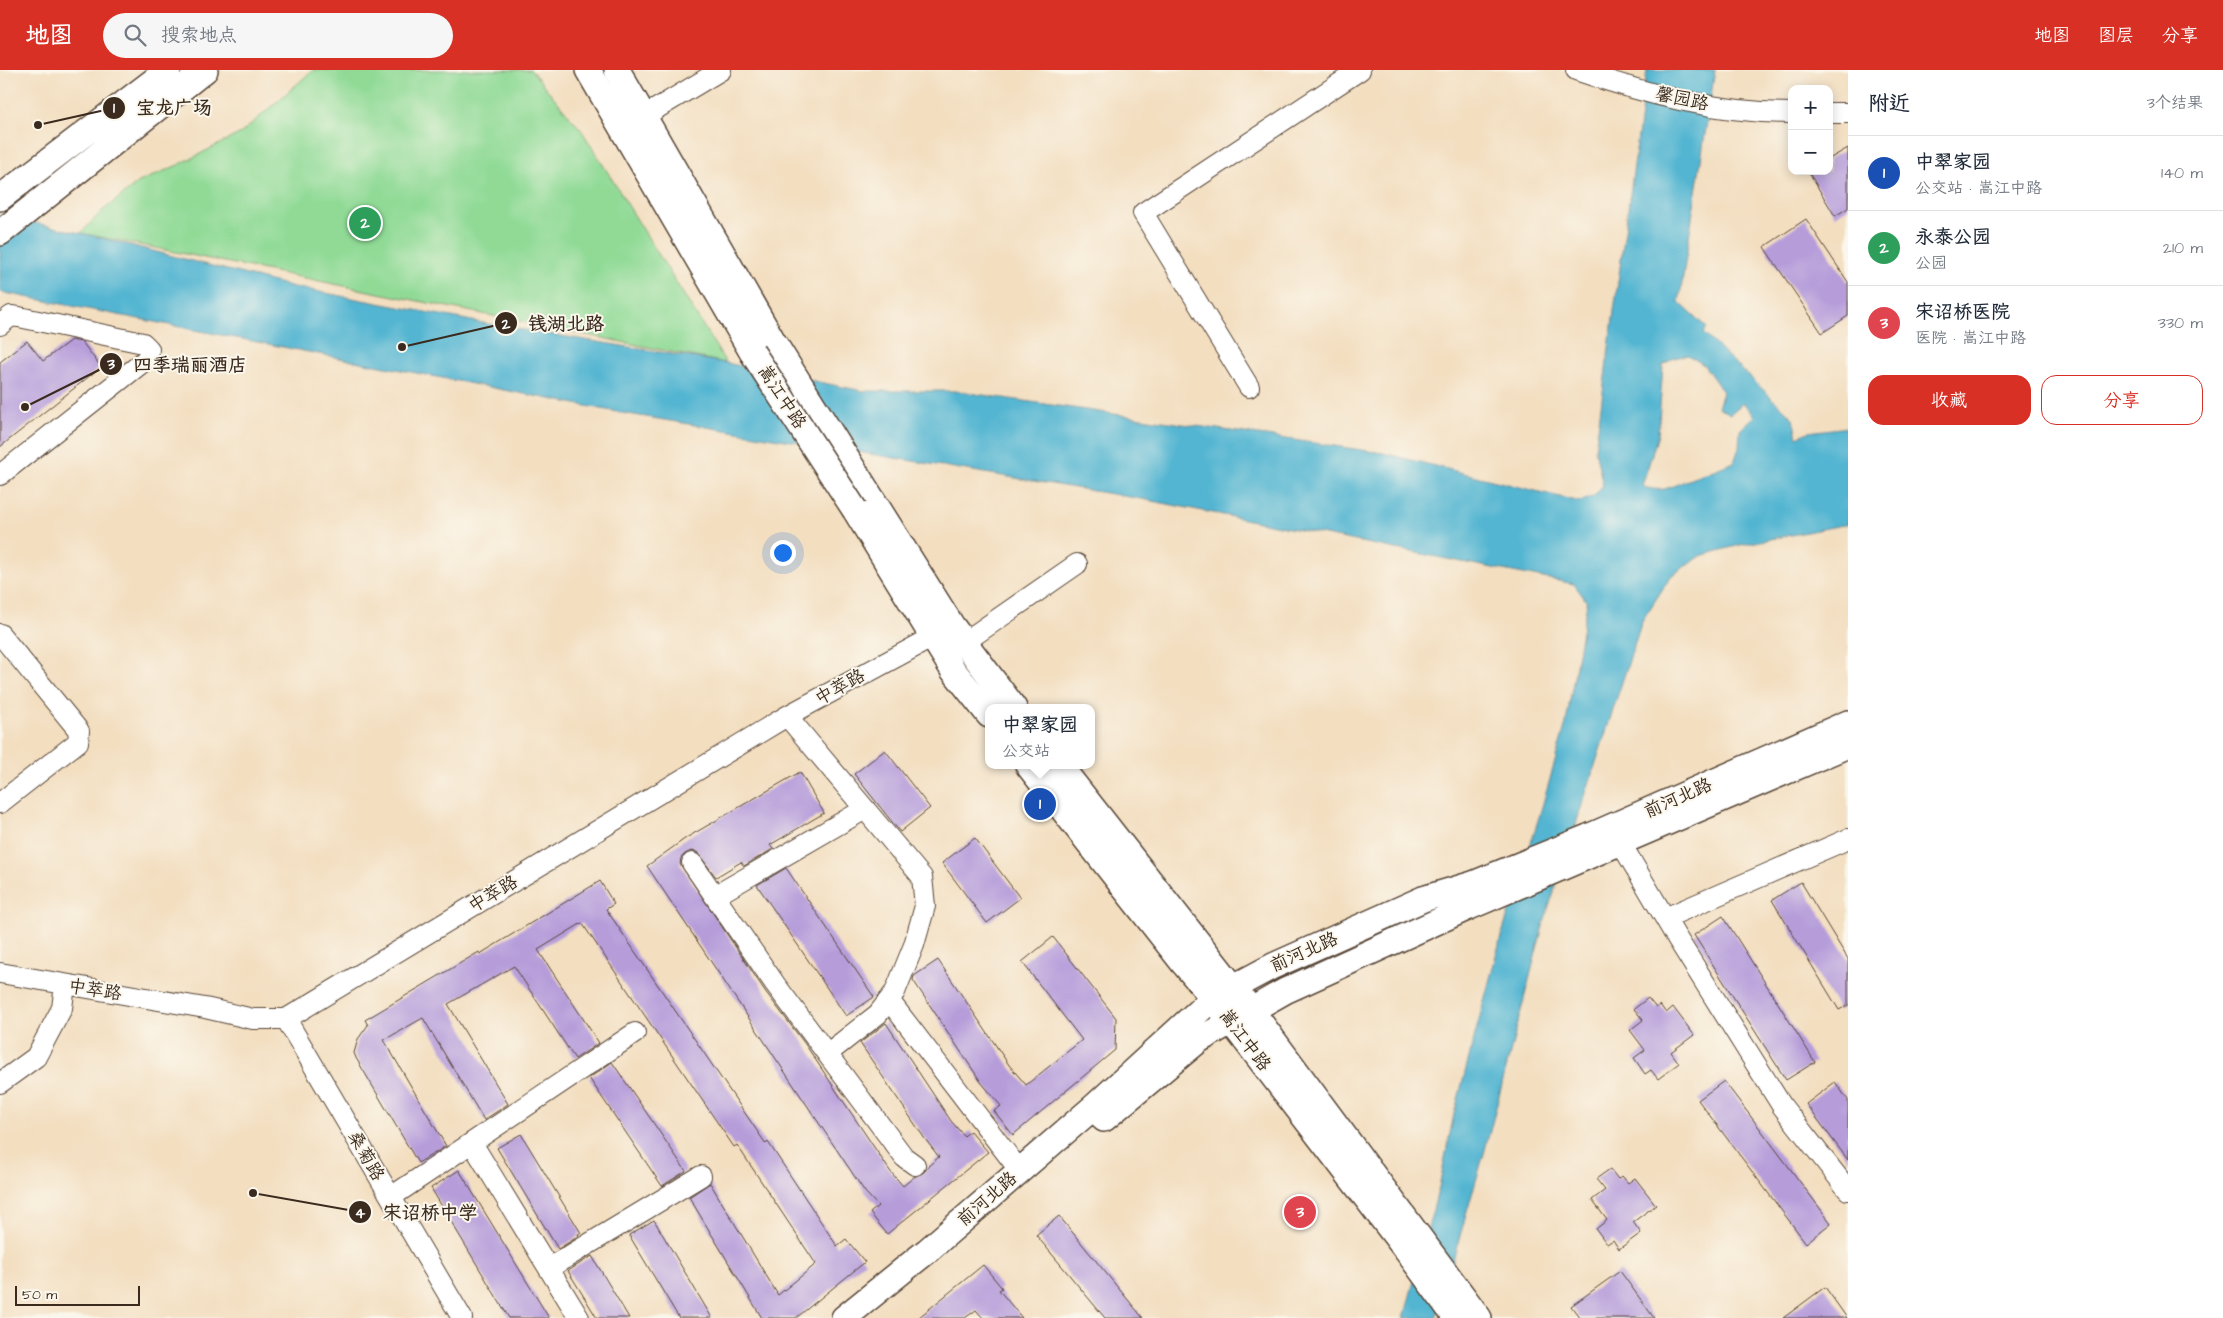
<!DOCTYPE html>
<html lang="zh">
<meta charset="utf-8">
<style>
:root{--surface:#fff;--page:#f6f6f7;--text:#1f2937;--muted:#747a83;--line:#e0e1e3;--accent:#d93025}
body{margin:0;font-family:"Architects Daughter","LXGW WenKai TC",sans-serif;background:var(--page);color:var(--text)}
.controls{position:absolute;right:15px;top:15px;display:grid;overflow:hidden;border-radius:10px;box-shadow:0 2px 12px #0003}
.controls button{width:45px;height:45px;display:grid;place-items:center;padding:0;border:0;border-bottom:1px solid var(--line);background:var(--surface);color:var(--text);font:25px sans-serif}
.scale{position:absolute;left:15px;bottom:12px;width:125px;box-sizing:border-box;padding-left:5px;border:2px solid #3b2a1e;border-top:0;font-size:14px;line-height:18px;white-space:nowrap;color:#3b2a1e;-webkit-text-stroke:4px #fbf7ec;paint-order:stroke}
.you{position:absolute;left:782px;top:482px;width:18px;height:18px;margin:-12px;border:4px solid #fff;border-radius:50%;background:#1a73e8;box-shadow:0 0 0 8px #1a73e833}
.badge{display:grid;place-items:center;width:32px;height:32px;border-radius:50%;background:var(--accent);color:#fff;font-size:16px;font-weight:700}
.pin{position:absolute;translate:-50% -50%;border:2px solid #fff;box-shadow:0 1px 5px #0006}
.popup{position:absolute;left:985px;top:634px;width:110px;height:65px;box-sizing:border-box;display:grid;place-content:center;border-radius:10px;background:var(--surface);filter:drop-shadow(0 1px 4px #0005);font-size:16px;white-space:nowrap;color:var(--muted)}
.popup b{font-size:19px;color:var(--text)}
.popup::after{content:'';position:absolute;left:50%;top:100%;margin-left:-10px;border:10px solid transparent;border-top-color:var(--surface)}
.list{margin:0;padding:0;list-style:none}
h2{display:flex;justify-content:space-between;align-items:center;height:65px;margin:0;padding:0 20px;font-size:21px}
h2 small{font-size:16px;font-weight:400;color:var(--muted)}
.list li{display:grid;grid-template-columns:32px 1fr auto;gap:15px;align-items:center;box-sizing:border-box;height:75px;padding:0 20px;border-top:1px solid var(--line)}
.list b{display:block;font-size:19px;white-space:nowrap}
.list p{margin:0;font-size:16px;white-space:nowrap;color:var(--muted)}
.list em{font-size:16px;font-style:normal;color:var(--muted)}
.actions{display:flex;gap:10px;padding:15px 20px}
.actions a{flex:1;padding:11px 0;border:1px solid var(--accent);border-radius:15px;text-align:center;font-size:18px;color:var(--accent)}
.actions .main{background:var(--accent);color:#fff}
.icon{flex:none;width:28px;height:28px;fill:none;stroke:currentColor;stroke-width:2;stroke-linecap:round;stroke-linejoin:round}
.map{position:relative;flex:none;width:1848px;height:1248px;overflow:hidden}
header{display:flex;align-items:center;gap:30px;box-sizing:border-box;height:70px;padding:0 25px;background:var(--accent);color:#fff}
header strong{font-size:24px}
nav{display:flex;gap:28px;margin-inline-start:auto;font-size:18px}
.search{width:350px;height:45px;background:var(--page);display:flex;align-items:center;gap:12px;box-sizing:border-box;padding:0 18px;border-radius:28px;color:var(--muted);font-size:19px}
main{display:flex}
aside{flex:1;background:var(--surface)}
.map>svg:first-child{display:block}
.green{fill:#90da96;stroke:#66825a}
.water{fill:#52b5d1;stroke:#467078;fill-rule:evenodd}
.building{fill:#b69dda}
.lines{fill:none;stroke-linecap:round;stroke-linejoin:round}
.minor-casing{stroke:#574536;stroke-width:22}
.major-casing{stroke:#574536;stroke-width:28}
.minor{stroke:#fff;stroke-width:20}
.major{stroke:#fff;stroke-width:25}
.major-bridge-casing{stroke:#574536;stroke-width:28;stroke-linecap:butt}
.major-bridge{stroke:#fff;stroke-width:25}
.labels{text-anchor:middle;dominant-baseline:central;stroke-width:4;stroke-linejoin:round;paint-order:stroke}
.street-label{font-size:18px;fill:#3b2a1e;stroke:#fbf7ec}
.leader{fill:none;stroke:#3b2a1e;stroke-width:2}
.callout-dot{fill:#3b2a1e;stroke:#fbf7ec;stroke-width:2}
.mark-label{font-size:15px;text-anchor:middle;font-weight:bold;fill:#fff}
.callout-label{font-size:19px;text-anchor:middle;font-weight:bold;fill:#3b2a1e;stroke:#fbf7ec;stroke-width:4;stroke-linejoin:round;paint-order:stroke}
</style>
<header>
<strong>地图</strong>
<div class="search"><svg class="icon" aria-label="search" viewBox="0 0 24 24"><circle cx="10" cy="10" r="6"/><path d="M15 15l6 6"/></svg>搜索地点</div>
<nav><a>地图</a><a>图层</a><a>分享</a></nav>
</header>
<main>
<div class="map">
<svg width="1848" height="1248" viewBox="0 0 1848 1248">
<rect width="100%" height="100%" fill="#fbf7ec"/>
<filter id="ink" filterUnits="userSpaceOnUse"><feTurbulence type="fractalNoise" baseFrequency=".02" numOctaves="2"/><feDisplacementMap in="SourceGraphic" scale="10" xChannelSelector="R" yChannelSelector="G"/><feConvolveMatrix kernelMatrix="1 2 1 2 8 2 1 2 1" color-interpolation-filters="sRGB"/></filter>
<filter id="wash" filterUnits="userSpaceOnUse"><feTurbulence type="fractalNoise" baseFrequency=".0096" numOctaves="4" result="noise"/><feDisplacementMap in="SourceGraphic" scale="20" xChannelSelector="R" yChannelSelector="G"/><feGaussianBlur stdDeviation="1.12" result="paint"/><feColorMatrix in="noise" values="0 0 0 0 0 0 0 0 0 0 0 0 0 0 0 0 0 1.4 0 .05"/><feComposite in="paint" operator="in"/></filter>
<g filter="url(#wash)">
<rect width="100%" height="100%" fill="#f3dec0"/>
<path class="green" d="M313,0H531L582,61L726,293L81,163L101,142L139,112L178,95L241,63Z"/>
<path class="water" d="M1647,0H1715L1679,232L1707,258L1703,263L1793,348L1797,367L1808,362L1848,357V454L1740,475L1700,486L1671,506L1642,551L1544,852L1485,1080L1436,1248H1404L1439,1117L1454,1044L1501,867L1540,744L1566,653L1587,532L1574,514L1142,429L622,343L0,222V145L98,167L294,217L488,254L726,293L863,321H955L1383,383L1580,432L1594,426L1603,415L1595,380ZM1688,285L1704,295L1723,322L1718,337L1730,344L1743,333L1755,346L1740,360L1739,378L1734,392L1665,419C1656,420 1649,419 1642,416L1658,365L1663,295L1674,288Z"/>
<g id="blocks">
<path class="building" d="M1848,78V138L1835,146L1808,101H1829V89Z
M1806,149L1848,212V246L1822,263L1764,177Z
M71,270L82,272L101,297L0,377V292L27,271L43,291Z
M885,680L930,738L900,762L854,704Z
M800,702L824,743L770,775L773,779L744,796L741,792L716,807L697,782L691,781L685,784L681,788L680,794L765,921L805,974L890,1101L903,1116L914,1107L924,1102L927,1097L939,1087L925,1069L860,973L886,953L951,1051L964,1066L970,1061L988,1082L887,1164L870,1143L878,1136L865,1122L647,796L686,768Z
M975,768L1020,828L987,853L942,793Z
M786,798L874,927L846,946L757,815Z
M600,811L614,834L606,839L766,1074L768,1072L837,1176L846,1169L865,1192L796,1248H762L689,1127L710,1113L778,1225L816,1194L737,1075L734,1077L582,853L538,880L599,973L575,989L514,896L448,934L508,1034L484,1050L423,948L384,970L446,1076L435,1083L418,1093L356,988L354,983L358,969L368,955L365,950L479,882L480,884Z
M1801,812L1848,889V935L1839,940L1772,830Z
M1723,846L1815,992L1786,1010L1694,865Z
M1053,867L1116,948L1115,980L1013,1065L994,1041L1001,1036L981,1012L913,910L914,906L938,890L1009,995L1026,1015L1082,970L1022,892Z
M1648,928L1656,938L1660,935L1666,943L1673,937L1694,965L1671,982L1679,993L1658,1009L1651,1000L1645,1004L1634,988L1645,980L1630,960L1643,950L1634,939Z
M612,992L686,1101L662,1116L589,1008Z
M1724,1011L1831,1153L1806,1173L1698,1030Z
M1835,1012L1848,1030V1090L1806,1034Z
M521,1064L581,1163L578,1164L579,1166L558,1179L497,1078Z
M1610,1099L1618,1109L1622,1106L1628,1113L1635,1108L1656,1135L1633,1152L1641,1163L1619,1179L1613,1170L1607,1174L1596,1159L1607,1150L1592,1130L1605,1120L1596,1109Z
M459,1100L549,1248H509L431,1118Z
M1059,1146L1143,1248H1105L1036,1165Z
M654,1150L712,1248H679L629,1165Z
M592,1186L629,1248H597L568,1201Z
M983,1195L1002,1218L999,1220L1022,1248H983L976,1240L965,1248H918Z
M1620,1201L1654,1248H1580L1571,1236Z
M1825,1217L1847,1248H1783Z"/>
</g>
</g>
<g filter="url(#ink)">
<use href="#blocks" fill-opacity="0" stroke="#574536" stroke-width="1"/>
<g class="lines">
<defs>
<path id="minor" d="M1576,0C1645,24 1718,43 1792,43
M1829,43H1848
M631,54L721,0
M0,255L11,246L19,247L143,273L149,279L148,288L0,405
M1249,317L1143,143L1360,0
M0,564L79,661L78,672L0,733
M963,573L1077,494
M787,646L922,807L925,836L914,875L895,922L878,944L827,984
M1613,760L1675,865L1782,1036L1848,1120
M692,793L775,914L904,1087L915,1095
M715,826L865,739
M1665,848L1848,769
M0,903L205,938L253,949H286L787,646L946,560
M889,930L1020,1101
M286,949L462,1248
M0,1013L36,987L62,938L65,915
M472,1073L579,1248
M391,1127L635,963
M549,1198L701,1106"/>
<path id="major" d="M588,0L752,282
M617,0L774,273L952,556L1014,638
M0,128L168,0
M0,163L205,0
M855,440L953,600L989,645
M1028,695L1184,894L1213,928L1407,1181L1456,1248
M1059,695L1251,940L1479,1248
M1104,1049L1199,970L1285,921L1467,838L1848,675
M844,1248L927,1181L1096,1035L1213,928L1273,896L1423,829L1473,814L1588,767L1848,653"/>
</defs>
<use href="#minor" class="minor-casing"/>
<use href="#major" class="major-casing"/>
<use href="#minor" class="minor"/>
<use href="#major" class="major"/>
<defs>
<path id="major-bridge" d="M752,282L855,440"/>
</defs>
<use href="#major-bridge" class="major-bridge-casing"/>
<use href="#major-bridge" class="major-bridge"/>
</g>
</g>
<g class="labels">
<g class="street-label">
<text transform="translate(1682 29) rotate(12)">馨园路</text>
<text transform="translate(782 327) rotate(57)">嵩江中路</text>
<text transform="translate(840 617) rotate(-29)">中萃路</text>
<text transform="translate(1678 728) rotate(-24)">前河北路</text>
<text transform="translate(493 824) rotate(-31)">中萃路</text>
<text transform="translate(1304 882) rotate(-24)">前河北路</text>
<text transform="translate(95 920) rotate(9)">中萃路</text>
<text transform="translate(1245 970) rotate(53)">嵩江中路</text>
<text transform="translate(366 1086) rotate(60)">桑菊路</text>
<text transform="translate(987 1129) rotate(-41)">前河北路</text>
</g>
</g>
<path class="leader" d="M38 55L114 38M402 277L506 253M25 337L111 294M253 1123L360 1142"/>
<g class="callout-dot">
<circle cx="38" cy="55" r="5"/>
<circle cx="402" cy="277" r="5"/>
<circle cx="25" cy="337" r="5"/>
<circle cx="253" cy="1123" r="5"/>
<circle cx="114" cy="38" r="12"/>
<circle cx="506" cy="253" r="12"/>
<circle cx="111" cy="294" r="12"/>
<circle cx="360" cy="1142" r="12"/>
</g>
<g class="mark-label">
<text x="114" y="43">1</text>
<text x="506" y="259">2</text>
<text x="111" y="299">3</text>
<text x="360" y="1148">4</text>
</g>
<g class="callout-label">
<text x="174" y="44">宝龙广场</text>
<text x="566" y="260">钱湖北路</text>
<text x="190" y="301">四季瑞丽酒店</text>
<text x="430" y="1149">宋诏桥中学</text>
</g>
</svg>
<div class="controls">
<button>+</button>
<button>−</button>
</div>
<div class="scale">50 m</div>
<div class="you"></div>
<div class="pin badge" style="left:1040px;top:734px;background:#1a4fb4">1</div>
<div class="popup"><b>中翠家园</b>公交站</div>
<div class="pin badge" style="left:365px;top:153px;background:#2e9e5b">2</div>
<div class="pin badge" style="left:1300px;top:1142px;background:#e0444e">3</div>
</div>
<aside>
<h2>附近<small>3个结果</small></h2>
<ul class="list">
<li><span class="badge" style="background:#1a4fb4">1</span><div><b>中翠家园</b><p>公交站 · 嵩江中路</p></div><em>140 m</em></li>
<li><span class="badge" style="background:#2e9e5b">2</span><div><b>永泰公园</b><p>公园</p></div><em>210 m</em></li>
<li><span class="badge" style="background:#e0444e">3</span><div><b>宋诏桥医院</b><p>医院 · 嵩江中路</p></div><em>330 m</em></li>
</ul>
<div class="actions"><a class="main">收藏</a><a>分享</a></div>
</aside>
</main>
